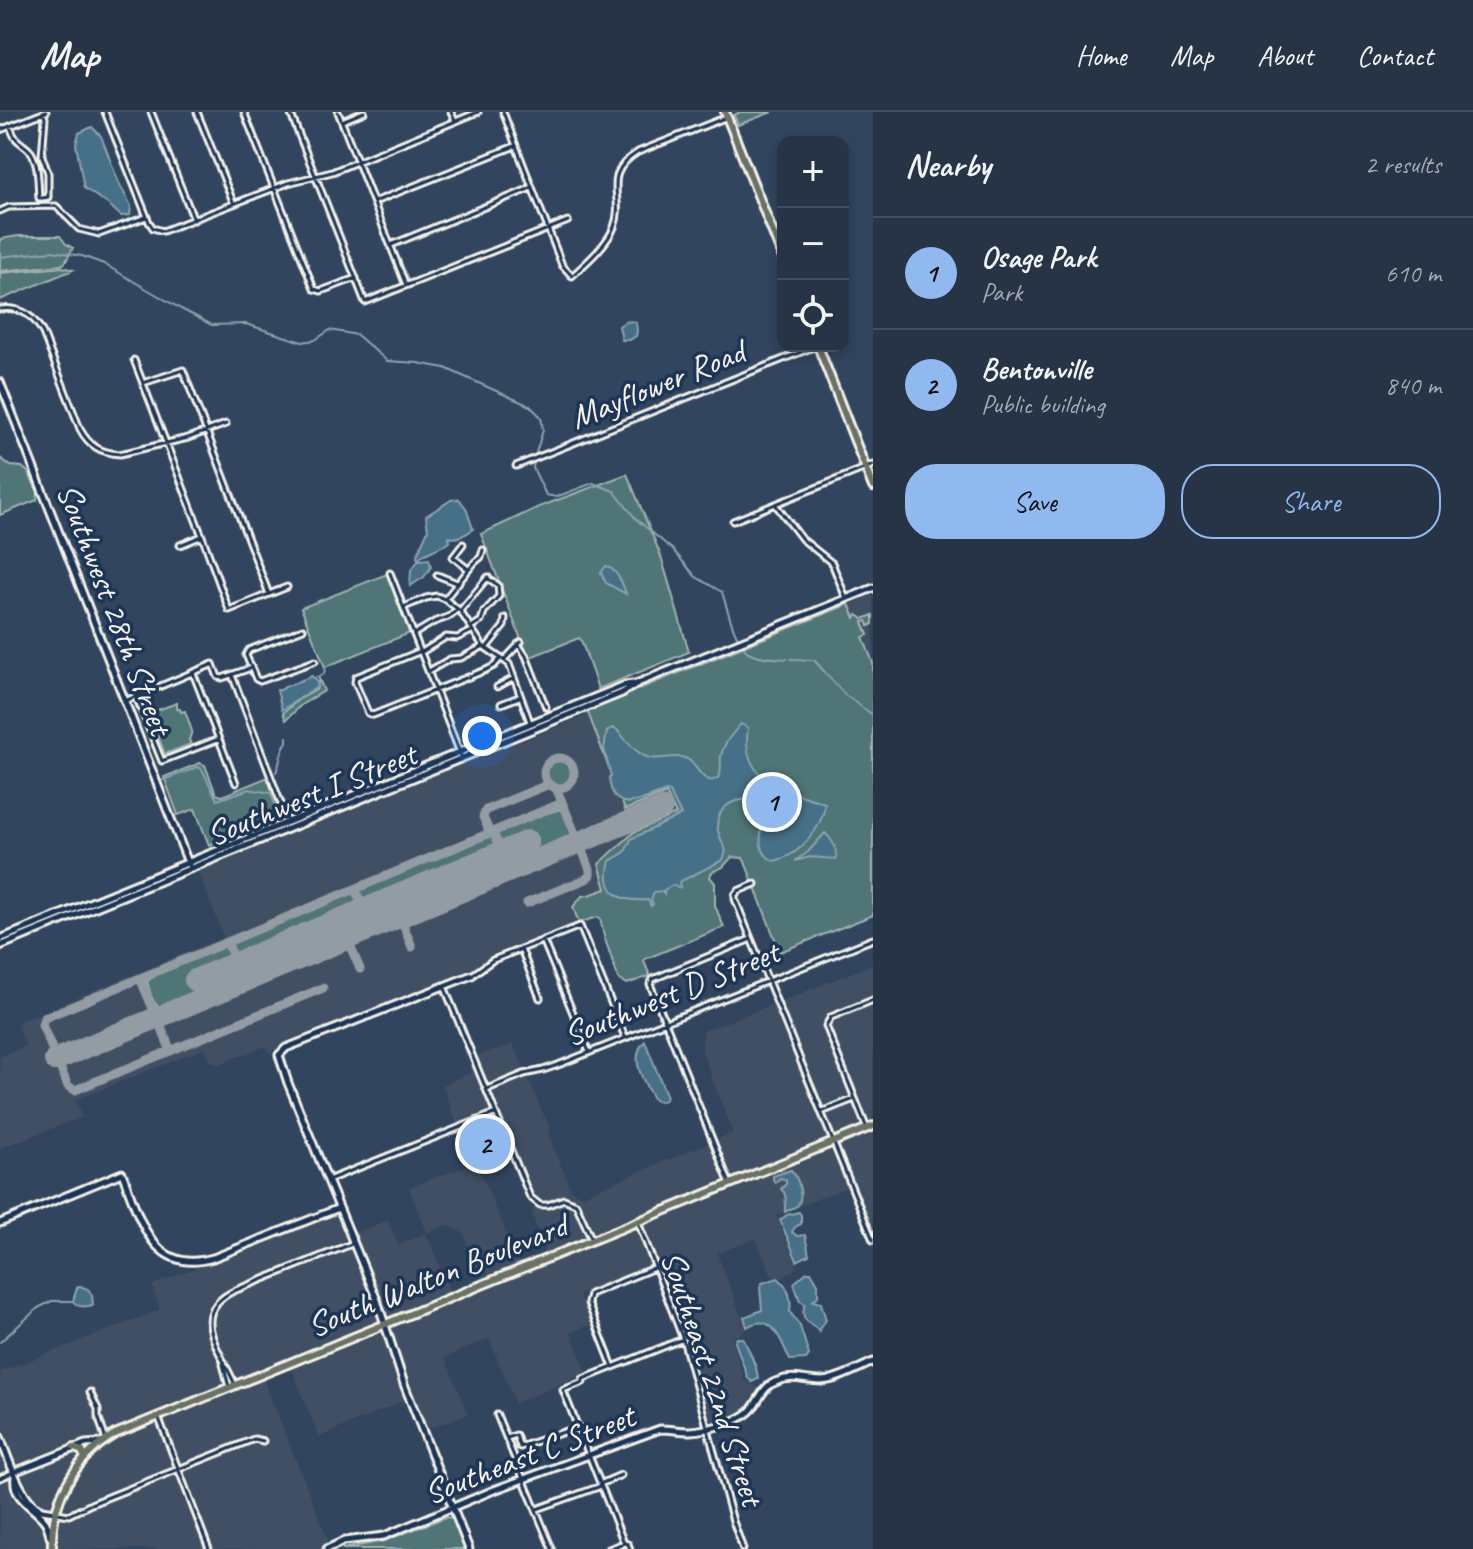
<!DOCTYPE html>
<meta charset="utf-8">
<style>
:root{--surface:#263446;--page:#2e3c4d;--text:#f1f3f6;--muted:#a4aab3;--line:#424f5f;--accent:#90b9f0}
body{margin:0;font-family:Caveat,sans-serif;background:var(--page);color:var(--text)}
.controls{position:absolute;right:24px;top:24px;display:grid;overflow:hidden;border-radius:16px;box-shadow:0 4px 12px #0003}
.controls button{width:72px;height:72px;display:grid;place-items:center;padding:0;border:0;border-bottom:2px solid var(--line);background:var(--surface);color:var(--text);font:40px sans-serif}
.you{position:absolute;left:482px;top:624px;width:28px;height:28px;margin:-20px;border:6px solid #fff;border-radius:50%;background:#1a73e8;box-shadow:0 0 0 12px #1a73e833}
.badge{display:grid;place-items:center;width:52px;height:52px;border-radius:50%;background:var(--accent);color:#111;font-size:26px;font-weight:700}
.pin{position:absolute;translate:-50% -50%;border:4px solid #fff;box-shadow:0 2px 8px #0006}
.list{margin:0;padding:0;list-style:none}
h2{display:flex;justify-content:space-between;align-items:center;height:104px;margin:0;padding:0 32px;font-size:34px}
h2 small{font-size:26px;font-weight:400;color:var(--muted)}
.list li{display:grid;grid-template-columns:52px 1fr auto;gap:24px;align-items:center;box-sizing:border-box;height:112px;padding:0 32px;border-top:2px solid var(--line)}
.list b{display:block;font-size:30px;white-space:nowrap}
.list p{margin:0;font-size:26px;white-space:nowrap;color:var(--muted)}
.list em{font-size:26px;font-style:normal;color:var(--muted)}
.actions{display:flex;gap:16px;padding:24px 32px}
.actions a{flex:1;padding:18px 0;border:2px solid var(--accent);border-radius:32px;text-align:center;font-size:28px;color:var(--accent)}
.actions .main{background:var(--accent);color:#111}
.icon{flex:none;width:44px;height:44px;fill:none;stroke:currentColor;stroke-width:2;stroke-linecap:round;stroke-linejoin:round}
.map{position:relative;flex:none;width:873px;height:1437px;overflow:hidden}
header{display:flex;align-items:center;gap:48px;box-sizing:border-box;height:112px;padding:0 40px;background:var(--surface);border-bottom:2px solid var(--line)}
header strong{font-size:38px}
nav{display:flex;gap:44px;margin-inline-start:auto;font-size:28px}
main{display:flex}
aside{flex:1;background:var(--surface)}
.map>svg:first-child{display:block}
.built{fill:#415063}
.green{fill:#507577;stroke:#a2b3b0;stroke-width:2}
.water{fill:#447088;stroke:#8aa4ae;stroke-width:2}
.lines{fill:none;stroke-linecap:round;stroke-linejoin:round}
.stream{stroke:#8aa4ae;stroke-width:2}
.taxiway{stroke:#939ba3;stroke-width:9}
.runway{stroke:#939ba3;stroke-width:22}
.street-casing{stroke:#f4f1e8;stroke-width:9}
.secondary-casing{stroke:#f4f1e8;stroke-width:11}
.primary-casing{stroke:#f4f1e8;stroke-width:12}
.street{stroke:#1d3557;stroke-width:3}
.secondary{stroke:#1d3557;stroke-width:5}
.primary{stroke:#6b7165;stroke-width:6}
.labels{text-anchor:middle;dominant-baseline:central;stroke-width:7;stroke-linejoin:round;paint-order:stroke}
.street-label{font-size:34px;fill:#f4f1e8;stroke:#1d3557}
</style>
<header>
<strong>Map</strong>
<nav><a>Home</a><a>Map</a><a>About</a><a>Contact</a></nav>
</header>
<main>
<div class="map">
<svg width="873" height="1437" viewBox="0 0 873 1437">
<rect width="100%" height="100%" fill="#32455e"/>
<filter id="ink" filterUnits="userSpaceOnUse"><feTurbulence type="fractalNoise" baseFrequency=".0125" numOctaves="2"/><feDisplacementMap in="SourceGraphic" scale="16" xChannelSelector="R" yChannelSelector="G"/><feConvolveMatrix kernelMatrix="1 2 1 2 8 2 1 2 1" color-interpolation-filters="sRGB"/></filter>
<g filter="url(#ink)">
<path class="built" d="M873,483V551L849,493Z
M588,603L625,698L667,681L676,703L634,720L606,777L589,783L582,784L573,795L579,811L480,851L481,855L269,941L265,934L218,953L211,949L205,936L75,988L82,1005L0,1036V945L26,934L16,911L224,825L197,757Z
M873,852V1117L854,1072L776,1104L797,1155L783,1166L772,1164L756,1127L717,1141L746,1218L732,1226L744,1268L761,1277L752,1293L740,1303L710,1311L689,1227L658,1150L579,1182L592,1212L571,1220L587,1261L515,1291L489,1226L445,1246L468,1302L426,1317L413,1285L319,1325L291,1255L263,1266L329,1430L320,1437H0V1260L160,1198L152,1173L344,1099L353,1122L388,1108L398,1133L426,1121L450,1179L481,1167L463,1121L447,1113L427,1121L409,1076L476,1050L519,1151L545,1141L532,1102L537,1086L532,1081L498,997L457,1013L443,973L481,956L477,944L513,932L550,1017L548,1022L571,1078L581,1084L733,1021L702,940L703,919L780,890Z"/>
<path class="green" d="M740,0H772L738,13L734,3Z
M18,124H60L66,132L73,136L65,151L61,153L0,159V127Z
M63,155L73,158L0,188V161Z
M0,346L11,354L22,355L28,360L38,380L37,388L0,403Z
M627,362L661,444L689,540L598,577L581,528L579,526L528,546L481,422L539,395Z
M387,462L410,521L325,555L301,496Z
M849,492L855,506L857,503L863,507L873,503V512L869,514L867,509L863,510L868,523L863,525L873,551V803L780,840L745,750L743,746L732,745L723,755L712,760L710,765L715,771V794L724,815L645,847L644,849L650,864L627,872L619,868L604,824L600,806L597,805L579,811L573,795L582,784L589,783L606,777L599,752L634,720L676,702L666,681L625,698L587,598Z
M319,567L324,579L301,593L286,608L283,601L298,588L316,578Z
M177,591V597H180L181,600L185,599L192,619L189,628L191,632L165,642L149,601Z
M547 661a12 12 0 1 1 24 0a12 12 0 1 1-24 0Z
M200,651L205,653L216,682L222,684L268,665L284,707L280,708L278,707L209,733L195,697L178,703L164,665Z
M560,697C565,703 575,718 570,726C567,729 563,731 559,733L165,897H160L152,887L147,869L160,861L541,703Z
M446,1405L452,1406L464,1437H342L384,1429Z"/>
<path class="water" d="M92,15L101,24L119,71L131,94L130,103L121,104L109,93L84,76L76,32L79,21Z
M633,209L636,211L637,219L636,224L630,228H622L619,214L625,210Z
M459,387L466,396L473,417C467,422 456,428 449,425L450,430L421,444L419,448L429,447L431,455L424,465L410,474L411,458L418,449L417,443L428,418L426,404L451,388Z
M606,454C618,458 623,472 626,482L606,471L601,461Z
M312,564L318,572L317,575L282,598L277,578H281L285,575Z
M741,612L748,616C739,670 786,678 825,691C823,716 799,745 773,749C751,735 765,715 763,694C748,683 724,687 718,707C715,718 722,729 726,739L723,748L679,770L680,775L678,776L673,773L664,778V782L662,779L654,780L651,789L653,792L651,794L648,788C621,790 601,782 610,749L625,740L631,727L681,703L670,680L666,679C641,688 612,705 609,665L611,664L604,637L607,619L612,616L617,618C625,627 637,643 650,646C663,649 682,639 692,651C698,657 705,673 716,667C723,663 720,651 721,644C723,632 733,621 741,612Z
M825,721C833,728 837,736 836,747L810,745L795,749L808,740Z
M645,929L667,985C664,990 660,990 654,988C644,971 628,945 645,929Z
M791,1058C798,1065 804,1083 798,1093C796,1095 788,1098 785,1100C784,1091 789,1084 781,1077L786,1072V1068L780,1066L775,1071L773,1067V1064Z
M799,1100L801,1103V1112L795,1115L792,1120L797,1124L805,1123L809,1143L797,1149L780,1108L787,1103Z
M807,1160H811L818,1172V1184L813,1189L821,1191L826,1208L819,1217L820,1221C814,1211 798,1211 805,1192L800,1189L794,1171Z
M778,1166C789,1175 792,1186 790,1200L800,1214L809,1243L806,1247L790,1248C781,1229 773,1199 747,1215L744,1205L762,1198L760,1176L762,1171Z
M80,1174L88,1177L92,1183L93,1193C85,1195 78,1196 73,1189L77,1176Z
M737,1226H743C749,1239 757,1253 758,1267L752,1270L748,1266L735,1230Z"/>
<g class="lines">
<path class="stream" d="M0,145L52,139L82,144L104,152L181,197L212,213L246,212L302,230L315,228L330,218L357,223L387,249L418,251L445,256L530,294L541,305L543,318L535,344
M534,349L533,356L546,383L556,385L593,371L614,379L636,407L673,438L696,465L722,480C727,495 735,531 748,540C759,546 775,546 787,547
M791,547L814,548L845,583L873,603
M315,566L324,562L325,555
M276,660C281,651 280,637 287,630V625
M163,668L198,655L202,657L217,688L249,677L271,681L279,704
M0,1230L38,1196L52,1189H73"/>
<path class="taxiway" d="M544 661a15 15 0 1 1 30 0a15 15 0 1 1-30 0Z
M493,720L501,740
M490,721L483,705L486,698L547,673L553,674L557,678L590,757V763L586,767L527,791
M355,777L364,797
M400,805L412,835
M339,808L360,857
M227,830L236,851
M140,866L171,939
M323,876L75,978L68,974L42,913L44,906L562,691"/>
<path class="runway" d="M195,868L528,729
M55,948L662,696"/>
<defs>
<path id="street" d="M43,0L45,6L42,44L48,61V85L43,86
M105,0L149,110L153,116L163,119L288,71L332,60L478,0
M151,0L194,108
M197,0L234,92
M244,0L314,177L321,179L356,166
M290,0L365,190L568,109
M338,0L406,173
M451,0L455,9
M503,0L562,153L572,164C585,152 608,132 614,115C626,85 599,64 638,40L727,5
M342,9L364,0
M10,14C16,33 22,29 31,40C39,52 38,72 39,86H43
M0,18L46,0
M374,90L515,34
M0,99L9,95L56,94L79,117L99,122L146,105
M391,133L531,76
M0,197C20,194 34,204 43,221L80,317C89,334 101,341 120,342L188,326L226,312
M134,248L202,424L229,498L287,475
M143,271L183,258L269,482
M516,354L816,234
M775,392L802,427L832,451L846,486
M733,409L873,353
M463,432L453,445L468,457
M180,433L202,424
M390,461L462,646
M437,463L457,471
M445,487L475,450L481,445L483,438
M404,495L426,486L437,484L445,487L460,499L483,534L509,552L530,610
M460,499L488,465
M471,515L481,509L484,500L499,484L498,473L487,466
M303,517L249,538L246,543L256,567L260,569L315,549
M414,522L434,510L448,505L458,497
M518,532L526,544L546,595
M487,535L504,514L505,506
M421,539L356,565L355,570L368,601L373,603L486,558L494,554L501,546
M422,540L446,525L457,526L472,519
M504,548L521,530
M429,559L450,547L461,546L482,535
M193,561L236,671
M232,563L288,710
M497,575L514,566
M136,584L162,649L219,627
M125,589L213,552L218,565L222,566L251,556
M501,592L519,585
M755,772L738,779L735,783V787L873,1128
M543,828L589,940
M521,837L540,886
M472,863L493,848L580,814L625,925
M444,874L530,1085L540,1093H548L564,1087L576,1092L591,1126
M487,977L524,962L543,958L558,953L873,827
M821,1000L854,987
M866,1014L826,914L831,905L873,888
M328,1068L496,1001
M730,1072L650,872L653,867L751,827
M638,1110L683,1227L733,1409L743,1437
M223,1252L229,1275
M613,1255L588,1191L590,1182L654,1156
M235,1273C221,1239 186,1200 236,1178L354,1131
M90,1280L98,1297V1304L106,1328
M497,1303L552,1437
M158,1304L209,1437
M507,1326L516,1323L520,1335L578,1315
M0,1366L14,1360
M600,1372L621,1363
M537,1397L601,1374
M58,1401L69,1403L91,1392L254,1327L263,1329
M609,1437L624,1431
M630,1437L628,1432L624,1431L563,1278L583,1270V1267L683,1227"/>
<path id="secondary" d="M0,270L189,753
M0,827L625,573L633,572
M0,834L578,599L622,581L638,571L873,476
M0,1111L122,1061C140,1105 151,1164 213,1146L339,1096
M0,1325C8,1345 21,1390 42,1398C47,1399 51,1399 55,1400
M14,1360L85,1332L101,1331
M15,1364C12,1386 31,1393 43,1407C48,1412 49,1418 50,1425
M327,1437L344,1429L384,1424L494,1378L660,1317C670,1317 680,1319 690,1319C706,1318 737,1311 749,1300C760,1290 761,1274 778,1269C793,1263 805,1269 821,1269C835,1269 859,1256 873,1250
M469,1437L404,1272L377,1188L288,971L279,943L286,936L472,863"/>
<path id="primary" d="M725,0L783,146
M818,234L873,375
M74,1336L82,1339L85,1346
M52,1437C50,1390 74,1346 115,1322L873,1014"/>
</defs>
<use href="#street" class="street-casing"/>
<use href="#secondary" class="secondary-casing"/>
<use href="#primary" class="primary-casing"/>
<use href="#street" class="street"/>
<use href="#secondary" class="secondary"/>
<use href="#primary" class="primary"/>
</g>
</g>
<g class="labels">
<g class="street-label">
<text transform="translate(657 272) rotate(-22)">Mayflower Road</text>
<text transform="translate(115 497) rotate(69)">Southwest 28th Street</text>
<text transform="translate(311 682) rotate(-22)">Southwest I Street</text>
<text transform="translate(671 881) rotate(-22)">Southwest D Street</text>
<text transform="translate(437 1163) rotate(-22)">South Walton Boulevard</text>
<text transform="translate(713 1266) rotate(72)">Southeast 22nd Street</text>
<text transform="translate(529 1342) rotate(-21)">Southeast C Street</text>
</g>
</g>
</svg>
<div class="controls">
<button>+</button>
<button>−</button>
<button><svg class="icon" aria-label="locate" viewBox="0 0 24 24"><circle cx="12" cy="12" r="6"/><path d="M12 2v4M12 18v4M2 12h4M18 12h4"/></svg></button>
</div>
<div class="you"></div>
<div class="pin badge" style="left:772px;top:690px">1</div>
<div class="pin badge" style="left:485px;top:1032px">2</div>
</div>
<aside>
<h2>Nearby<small>2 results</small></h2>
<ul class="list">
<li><span class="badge">1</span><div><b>Osage Park</b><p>Park</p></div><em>610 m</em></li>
<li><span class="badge">2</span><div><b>Bentonville</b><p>Public building</p></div><em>840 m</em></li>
</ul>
<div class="actions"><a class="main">Save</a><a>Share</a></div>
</aside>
</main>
